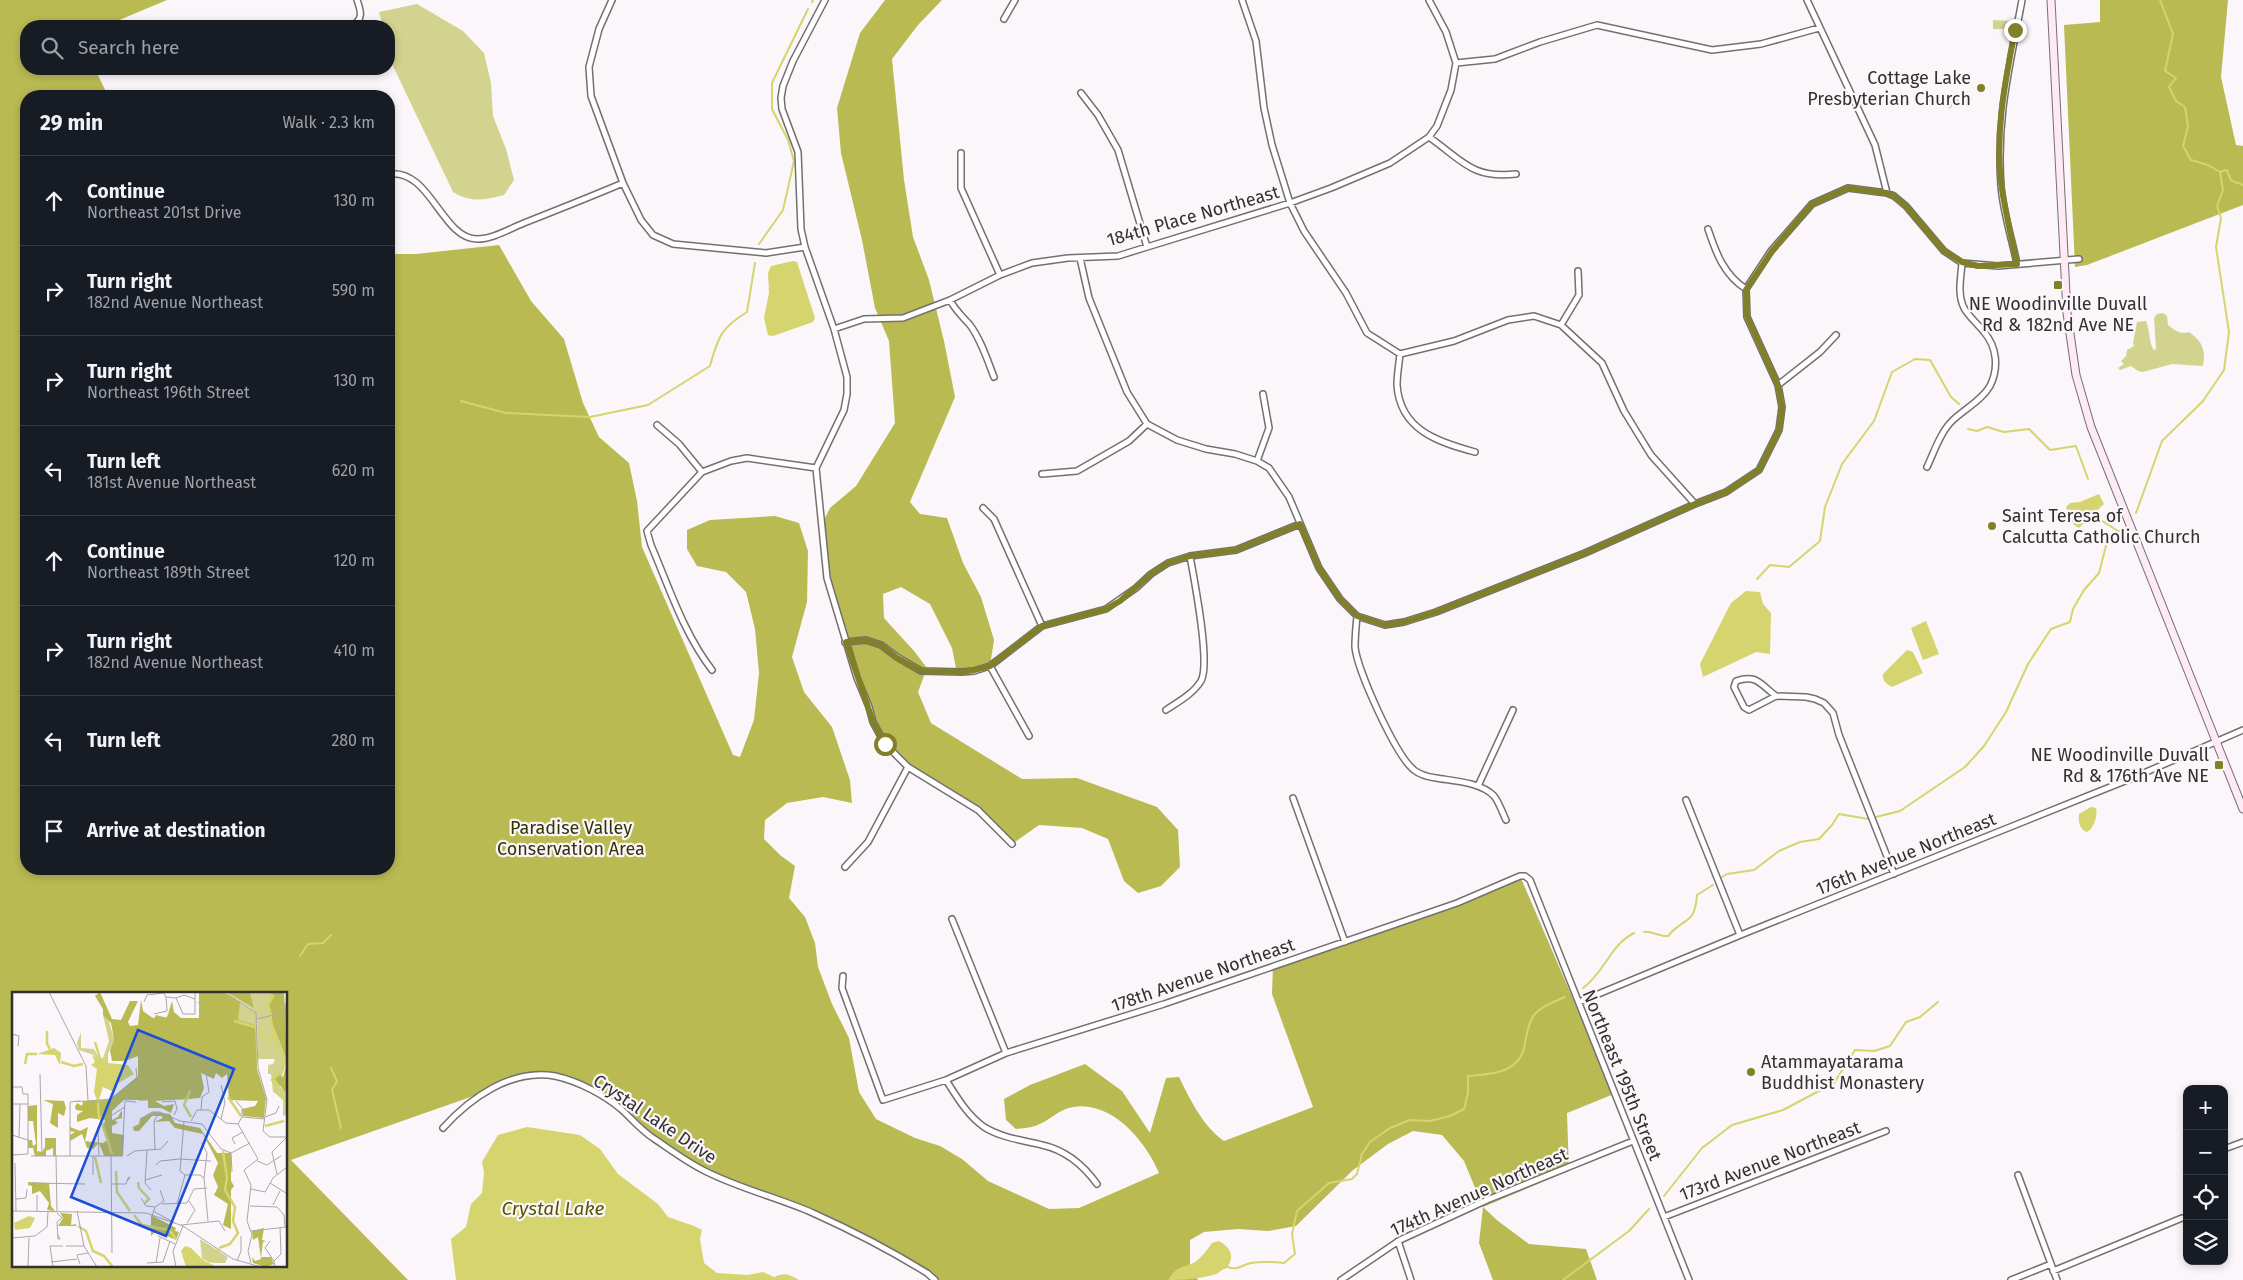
<!DOCTYPE html>
<meta charset="utf-8">
<style>
:root{--surface:#171b24;--page:#242831;--text:#f1f3f6;--muted:#9ea1a6;--line:#363941}
body{margin:0;font-family:"Fira Sans",sans-serif;background:var(--page);color:var(--text)}
.controls{position:absolute;right:15px;bottom:15px;display:grid;overflow:hidden;border-radius:10px;box-shadow:0 2px 8px #0003}
.controls button{width:45px;height:45px;display:grid;place-items:center;padding:0;border:0;border-bottom:1px solid var(--line);background:var(--surface);color:var(--text);font:25px sans-serif}
.stop{position:absolute;width:15px;height:15px;margin:-11px;border:4px solid #818029;border-radius:50%;background:#fff}
.stop.end{background:#818029;border-color:#fff;box-shadow:0 1px 5px #0008}
.list{margin:0;padding:0;list-style:none}
h2{display:flex;justify-content:space-between;align-items:center;height:65px;margin:0;padding:0 20px;font-size:21px}
h2 small{font-size:16px;font-weight:400;color:var(--muted)}
.list li{display:grid;grid-template-columns:32px 1fr auto;gap:15px;align-items:center;box-sizing:border-box;height:90px;padding:0 20px;border-top:1px solid var(--line)}
.list b{display:block;font-size:19px;white-space:nowrap}
.list p{margin:0;font-size:16px;white-space:nowrap;color:var(--muted)}
.list em{font-size:16px;font-style:normal;color:var(--muted)}
.icon{flex:none;width:28px;height:28px;fill:none;stroke:currentColor;stroke-width:2;stroke-linecap:round;stroke-linejoin:round}
.map{position:relative;flex:none;width:2243px;height:1280px;overflow:hidden}
.search{position:absolute;background:var(--surface);box-shadow:0 2px 8px #0003;left:20px;top:20px;width:375px;height:55px;display:flex;align-items:center;gap:12px;box-sizing:border-box;padding:0 18px;border-radius:20px;color:var(--muted);font-size:19px}
.panel{position:absolute;background:var(--surface);box-shadow:0 2px 8px #0003;left:20px;top:90px;width:375px;height:785px;border-radius:20px}
.map>svg:first-child{display:block}
.green{fill:#d2d38e}
.forest{fill:#baba53;fill-rule:evenodd}
.water{fill:#d5d46e}
.lines{fill:none;stroke-linecap:round;stroke-linejoin:round}
.stream{stroke:#d5d46e;stroke-width:2}
.street-casing{stroke:#747072;stroke-width:8}
.secondary-casing{stroke:#747072;stroke-width:9}
.street{stroke:#fff;stroke-width:5}
.secondary{stroke:#fdeaf5;stroke-width:7}
.route{stroke:#818029;stroke-width:6}
.poi-dot{fill:#818029;stroke:#fbf6f9;stroke-width:2}
.labels{text-anchor:middle;dominant-baseline:central;stroke-width:4.5;stroke-linejoin:round;paint-order:stroke}
.poi-label{font-size:18px;fill:#323031;stroke:#fbf6f9;text-anchor:end}
.street-label{font-size:18px;fill:#323031;stroke:#fbf6f9}
.park-label{font-size:18px;fill:#343306;stroke:#fbf6f9}
.water-label{font-size:19px;font-style:italic;fill:#565503;stroke:#fbf6f9}
.inset-river{fill:none;stroke:#d5d46e;stroke-width:2.5}
.inset-road{fill:none;stroke:#aba7a9;stroke-width:1}
.view{fill:#1d4ed8;fill-opacity:0.15;stroke:#1d4ed8;stroke-width:2.5}
.inset-edge{fill:none;stroke:#323031;stroke-width:2.5}
</style>
<div class="map">
<svg width="2243" height="1280" viewBox="0 0 2243 1280">
<rect width="100%" height="100%" fill="#fbf6f9"/>
<path class="green" d="M417,4L463,31L484,53L491,83L493,116L506,149L514,180L504,195C484,200 471,203 453,192L393,66L389,48V26H383L379,12Z
M1993,20L2010,21V29H1993Z
M1955,94L1959,101L1949,109L1945,98Z
M2163,313L2167,316L2168,325C2174,330 2181,335 2189,332C2202,341 2206,350 2203,366L2172,364L2143,372L2138,371L2131,366L2120,370L2118,368L2124,364L2121,361L2126,356L2127,350L2134,346L2133,343L2137,322L2146,321C2150,330 2149,344 2154,350L2156,349L2154,318L2157,314Z"/>
<path class="forest" d="M0,0H167L117,21L114,26H26V69H95L108,96H26V869H389V254H416L499,245L531,301L564,339L583,403L599,437L629,463L637,501L642,547L733,755L740,757L754,720L759,673L755,629L746,592L726,572L697,566L687,549V530L710,520L775,516L799,523L808,551L807,602L792,657L804,692L832,727L850,780L852,803L823,797L787,803L765,820L764,839L780,855L795,866L789,898L805,917L815,943L818,967L832,1004L849,1038L859,1092L876,1119L915,1138L940,1146L962,1159L988,1181L1049,1209L1079,1208L1159,1173C1146,1141 1111,1100 1073,1107C1059,1109 1048,1122 1035,1126C1029,1128 1022,1128 1016,1129L1006,1120L1004,1099L1030,1085L1085,1064L1122,1091L1150,1133L1166,1078L1179,1077C1191,1101 1202,1125 1224,1141L1313,1107L1272,994L1273,964L1457,903L1520,876L1614,1094L1567,1113L1569,1171L1483,1207L1498,1221L1529,1244L1586,1249L1597,1280H1493L1479,1243L1483,1207L1464,1161L1442,1135L1413,1131L1388,1144L1353,1170L1296,1226L1268,1231L1238,1229L1204,1232L1190,1240V1264L1198,1280H937L871,1239L707,1172L638,1127L622,1110L591,1089L555,1076L530,1077L503,1083L482,1093L291,1160L408,1280H0ZM14,994H286V1266H14Z
M885,0H942L918,25L892,59L904,180L913,237L929,280L944,341L955,397L910,502L920,514L947,518L963,563L981,597L994,640L990,666L974,671L956,668L952,648L930,604L901,587L883,594L884,618L914,651L927,668L918,692L931,723L1022,779L1077,778L1157,807L1178,830L1180,867L1161,886L1138,893L1124,881L1108,839L1082,828L1039,825L1012,844L978,810L908,767L885,744L857,678L827,578L822,524L830,508L856,486L895,423L889,341L875,308L862,240L841,153L837,108L860,33Z
M2100,0H2228L2221,77L2236,145L2243,146V205L2087,265L2075,267L2064,25L2100,22Z"/>
<path class="water" d="M793,261L797,262L815,318L813,322L773,336L768,335L764,318L769,293L768,273L771,266Z
M2099,494L2104,504L2079,528L2074,525L2066,507L2070,503L2080,502Z
M1746,591L1760,592L1763,604L1771,613L1770,654L1756,652L1703,677L1700,664L1731,603Z
M1926,621L1939,654L1923,660L1911,628Z
M1907,650L1913,652L1923,673L1892,687C1887,684 1882,681 1883,674Z
M2091,807L2096,808C2098,815 2094,828 2087,832C2080,830 2078,822 2079,814Z
M527,1127L580,1135L600,1149L618,1174L658,1204L668,1217L694,1226L702,1230L700,1239L704,1263L717,1273L748,1275L763,1272L774,1277C785,1272 789,1274 799,1280H456L451,1239L466,1227L471,1204L482,1193L484,1173L482,1162L498,1135Z
M1219,1241C1231,1248 1235,1256 1227,1268C1221,1269 1219,1274 1213,1275C1199,1279 1182,1280 1168,1280C1177,1265 1182,1269 1195,1262C1202,1257 1207,1250 1212,1243Z"/>
<g class="lines">
<path class="stream" d="M812,2L813,0
M2220,172L2227,170C2232,185 2230,179 2243,185
M759,244L783,210L794,161L788,140L772,109V83L808,9
M461,401L506,413L590,417L648,405L710,366C718,337 721,328 747,312L755,263
M1968,429L1977,431L1987,427L2004,432L2029,429L2050,450L2076,446L2088,479
M2136,513L2162,441L2203,401L2224,370L2229,332L2216,247L2221,218L2217,206L2223,190L2220,172L2208,165L2191,160L2183,146L2188,126L2185,107L2176,101L2169,87L2176,78L2165,71L2173,34L2160,0
M2099,519L2118,531
M1757,579L1770,565L1789,567L1820,541L1825,507L1842,464L1874,421L1892,372L1915,359L1930,360L1951,397L1959,404
M1722,877L1727,874L1754,870L1779,851L1800,842L1819,839L1832,825L1839,814L1868,819L1900,811L1965,767L1984,746L2006,712L2028,664L2051,629L2070,622L2073,609L2084,590L2099,573L2108,538L2122,529
M1644,932C1651,930 1659,937 1668,936C1684,917 1695,925 1697,895L1713,885
M300,956L308,944L323,943L331,935
M1583,988C1605,972 1610,945 1634,933
M331,1068L337,1081L332,1090L341,1128
M1664,1196L1702,1148L1732,1125L1783,1110L1834,1083L1855,1050L1874,1051L1890,1046L1906,1022L1920,1017L1938,1002
M1228,1267C1237,1271 1242,1265 1251,1263C1262,1261 1274,1262 1284,1263L1295,1254L1292,1234L1297,1211L1329,1183L1352,1179L1357,1174L1362,1154L1370,1142L1390,1128L1410,1120L1430,1121L1450,1116L1464,1109L1468,1093V1076C1493,1074 1521,1073 1525,1043C1527,1034 1528,1022 1535,1014C1541,1006 1556,1001 1565,997
M1563,1280L1629,1231L1649,1209"/>
<defs>
<path id="street" d="M612,0L599,29L589,67L591,96L623,183L641,220L653,235L673,244L766,253L805,247
M825,0L793,61L783,86L781,98L782,109L798,152L801,229L805,247L834,329L847,377V394L844,410L816,468L827,578L857,678L869,707L873,722L885,744L908,767L978,810L1012,844
M1242,0L1256,41L1264,108L1272,145L1290,203L1304,231L1346,293L1367,333L1400,354C1399,364 1397,375 1397,385C1400,430 1438,442 1475,452
M1807,0L1875,145L1887,193
M1004,19L1015,0
M351,26C364,20 361,11 357,0
M1456,63L1495,59L1540,42L1597,25L1712,50L1761,44L1819,28
M1081,93L1098,115L1118,150L1147,247
M1429,137C1463,161 1472,179 1516,174
M961,153V188L1000,275
M389,174C430,168 442,239 477,239C493,239 509,229 524,223C557,210 590,197 623,183
M1080,258L1089,298L1127,392L1147,424L1177,440L1206,449L1235,454L1257,461L1269,468L1289,497L1319,568L1340,599L1357,616L1385,625L1404,622L1436,612L1585,553L1695,504L1726,492L1759,470L1779,430L1782,407L1778,385L1747,317L1746,289C1724,275 1716,253 1708,229
M2017,264C2012,239 2003,212 2001,186C1996,117 2010,66 2022,0
M1746,289L1771,251L1812,204L1848,188L1887,193L1894,196L1906,206L1944,251L1962,263L1998,266L2079,259
M950,300C955,310 962,316 970,325C981,340 987,359 994,377
M1561,325L1579,295L1578,271
M834,329L864,319L903,318L950,300L1000,275L1032,263L1068,258L1118,256L1147,247L1290,203L1331,188L1390,163L1429,137L1437,126L1451,90L1456,63L1446,32L1429,0
M1400,354L1454,341L1508,320L1534,316L1561,325L1602,363L1624,411L1651,455L1695,504
M1778,385L1820,352L1836,335
M657,425L679,444L702,472
M1257,461L1269,428L1263,394
M1927,467C1934,452 1941,431 1953,420C1965,409 1982,400 1990,386C1999,368 1997,347 1984,332C1978,324 1969,317 1964,308C1957,294 1961,277 1962,263
M1042,474L1077,471L1129,441L1147,424
M983,508L994,519L1042,626
M1357,616C1356,626 1355,637 1355,647C1357,670 1396,756 1414,770C1420,775 1429,777 1436,778C1453,781 1481,782 1494,796C1499,802 1502,812 1506,820
M845,642L866,640L881,645L897,657L921,671L962,672L974,671L990,666L1042,626L1106,609L1136,588L1151,574L1168,563L1190,556L1236,550L1300,524
M990,666L1029,736
M712,670C684,634 669,587 651,545L647,531L702,472L731,461L747,458L816,468
M1776,696C1760,684 1757,674 1736,681L1734,687L1744,707L1749,710L1776,696L1806,697L1815,699L1824,703L1833,713L1839,735L1894,874
M1166,710C1178,702 1193,694 1201,681C1211,663 1194,579 1190,556
M1478,786L1513,710
M1293,798L1345,942
M1686,800L1740,935
M845,867L868,842L908,767
M952,919L1006,1053
M843,976L842,988L883,1100L946,1080L1006,1053L1164,1004L1457,903L1520,876H1525L1530,880L1689,1280
M1579,1002L1743,934L2130,779L2243,730
M946,1080C957,1097 967,1115 984,1127C1002,1138 1022,1140 1042,1145C1065,1150 1084,1166 1097,1184
M443,1128C470,1098 512,1068 555,1076C578,1081 605,1095 622,1110C633,1120 640,1129 653,1138C671,1150 688,1163 707,1172C741,1189 779,1198 813,1213C853,1231 890,1250 927,1273L935,1280
M2224,1149L2243,1142
M2018,1175L2057,1280
M1664,1217L1886,1131
M1398,1241L1411,1280
M2053,1271L2182,1218
M1341,1280L1400,1240L1487,1200L1633,1141
M2011,1280L2051,1264"/>
<path id="secondary" d="M2051,0L2067,313L2076,375L2091,427L2243,809"/>
</defs>
<use href="#street" class="street-casing"/>
<use href="#secondary" class="secondary-casing"/>
<use href="#street" class="street"/>
<use href="#secondary" class="secondary"/>
</g>
<g class="lines">
<path class="route" d="M885,744L873,722L846,642L866,640L881,645L897,658L921,671L962,672L974,670L990,666L1042,626L1106,609L1120,601L1151,574L1168,563L1190,556L1236,550L1300,524L1319,568L1340,599L1357,616L1385,625L1404,622L1436,612L1585,553L1695,504L1726,492L1759,470L1779,430L1782,408L1778,385L1747,316L1746,290L1772,251L1812,204L1848,188L1887,193L1894,196L1906,206L1944,251L1962,262L1978,266L2017,264C2012,240 2006,215 2002,189C1994,137 2005,82 2015,30"/>
</g>
<g class="poi-dot">
<circle cx="1981" cy="88" r="5"/>
<rect x="2053" y="280" width="10" height="10" rx="2.5"/>
<circle cx="1992" cy="526" r="5"/>
<rect x="2214" y="760" width="10" height="10" rx="2.5"/>
<circle cx="1751" cy="1072" r="5"/>
</g>
<g class="labels">
<g class="poi-label">
<text x="1971" y="78">Cottage Lake<tspan x="1971" dy="21">Presbyterian Church</tspan></text>
<text x="2058" y="304" text-anchor="middle">NE Woodinville Duvall<tspan x="2058" dy="21">Rd &amp; 182nd Ave NE</tspan></text>
<text x="2002" y="516" text-anchor="start">Saint Teresa of<tspan x="2002" dy="21">Calcutta Catholic Church</tspan></text>
<text x="2209" y="755">NE Woodinville Duvall<tspan x="2209" dy="21">Rd &amp; 176th Ave NE</tspan></text>
<text x="1761" y="1062" text-anchor="start">Atammayatarama<tspan x="1761" dy="21">Buddhist Monastery</tspan></text>
</g>
<g class="street-label">
<text transform="translate(1193 216) rotate(-16)">184th Place Northeast</text>
<text transform="translate(1906 854) rotate(-22)">176th Avenue Northeast</text>
<text transform="translate(1203 975) rotate(-19)">178th Avenue Northeast</text>
<text transform="translate(1622 1075) rotate(68)">Northeast 195th Street</text>
<text transform="translate(655 1119) rotate(34)">Crystal Lake Drive</text>
<text transform="translate(1770 1161) rotate(-21)">173rd Avenue Northeast</text>
<text transform="translate(1479 1192) rotate(-24)">174th Avenue Northeast</text>
</g>
<g class="park-label">
<text x="571" y="828">Paradise Valley<tspan x="571" dy="21">Conservation Area</tspan></text>
</g>
<g class="water-label">
<text x="553" y="1208">Crystal Lake</text>
</g>
</g>
<g transform="translate(12 992)">
<rect width="275" height="275" fill="#fbf6f9"/>
<path d="M187,0H211L243,19L214,0H272L275,71L267,90L268,95L273,99L275,97V123L271,124V106L261,100L259,82H256V73L261,72L263,67H246L245,21V108H217V81H189L181,107L127,109L128,26L154,25L159,20V26H187L188,12L184,10H187ZM91,23L96,26L102,47L94,67L89,70L82,63L67,58L65,51L69,40V56L82,57L87,66H91L97,49ZM188,247L216,265L213,271H200L190,267Z" fill="#d2d38e"/>
<path d="M88,0L100,27L109,28L118,9H126L116,30L118,34L126,33L129,8L131,19L142,27L144,23L155,26L160,9L162,20L169,26H187V0H211L228,10L226,28L243,33L245,77L254,106L252,126L231,124L230,117L243,114L246,109L217,108L215,82L210,86L204,81L202,87L189,81L192,96L188,106L143,109L152,114L162,112L159,121L149,116H136V108H112L100,119V128L106,125L110,118V126L103,128L106,131L100,134V141L112,143L111,164H92L87,151L81,157L75,156L70,142L58,149V143L63,140L58,139V135L68,139L76,135L73,149L91,151L95,148L91,136L93,128L78,126L65,130V123L71,119L64,118L63,115L65,111L70,114L71,110L60,109L97,108L126,84V64L113,69H100L98,58L102,47L99,31L91,23V17L83,4ZM215,0H241L238,2L242,16ZM254,0H272L273,22H259L257,14L261,3ZM268,22L273,23L275,68L260,30V23ZM275,71V97L273,100L262,86L266,82L271,85ZM31,108L52,109L54,116L52,124L46,121V136L38,131L41,112ZM25,113V159L30,160L33,155V146H44V164H41V156L34,159V164H23L21,156H16V148H20L21,154L24,152L21,129H16V114ZM142,120L158,122L163,131L188,136L205,161H219V189L222,194L219,198V237L211,233L216,212L202,203L206,195L201,183L206,171L191,142L163,136L157,129L142,130L151,126L149,124H140L127,139H122L121,135L127,132L128,127ZM16,190L37,191L39,214L43,219L35,218L37,211L28,199L15,204L20,202V194L16,193ZM48,221L60,222L59,233L64,232V234H46L51,226ZM139,223L164,236L163,239L167,240L164,248L144,239L139,244ZM252,236L250,248L254,249L251,250L249,265H259L262,272L253,275L241,271L240,265L243,269L249,267L246,245L241,248L240,239Z" fill="#baba53"/>
<path d="M42,56L49,61L48,73L43,63L25,62ZM96,59V71L116,73L122,82L105,92L100,99L91,95L86,111L82,100L85,77L79,73L83,70L80,63L92,69ZM17,224L23,226L18,236L3,238L2,231ZM173,254L179,256L191,268L205,275H174L169,259Z" fill="#d5d46e"/>
<path class="inset-river" d="M253,0L261,4L256,13L259,23M258,25L264,51L272,63L270,79L260,88L266,94L264,100L275,110M222,29L243,35M246,35L249,44L265,46M35,39V52L38,57M83,50L89,70M49,70L62,74L71,72M13,72L15,62H25M178,99L172,113L179,125M216,105L229,124M86,111L87,126L90,125M90,131L100,162M253,134L272,129M83,165L89,191M104,179L105,200L118,219M126,190L127,196L137,207L133,211M122,223L130,233L157,238L164,247M66,234L74,239L81,259L92,264L101,275M207,256L218,252L226,241L221,229L223,215L213,198L215,186L211,159M196,270L206,258"/>
<path class="inset-road" d="M37,0L74,74L76,109L99,107L125,86L124,76M213,0L244,21L246,76L255,108L251,139L258,145H275M154,5L164,6L171,22H183V0M164,6L172,3L183,7M132,10L135,3L151,1M273,11L275,50M142,22L155,19L154,5L151,0M245,27L269,21L273,23M0,42L7,44L6,54M28,82L30,164M224,109L230,116V125M150,110L163,109L165,117L162,123M0,112H16M189,118L190,105L197,100L194,81M100,123L113,115M230,125L226,132L246,167L232,178L239,193L235,229L240,243L236,259L239,271M230,125L253,127M253,125L264,121L267,114M128,127L140,120H148L168,129L190,132L209,157L219,161L238,151M209,127L213,110L209,93M172,129L168,179L173,183H188L192,186M179,129L185,118H197L214,131L226,132M86,135L87,164M0,143L16,148M7,146L8,112M190,151L195,161L192,186M223,152L220,146L231,140M143,158L142,129L148,120M135,159L133,191L139,198M219,161L220,180M0,163L16,162V102H11L10,95H1M19,164H110L113,109L124,110M44,164L45,219M58,164V110L68,109M99,164L100,261M115,164L123,159L149,157L156,149M245,169L255,173L269,164M3,171L4,219M144,173L148,169L168,167L199,169M265,182L260,160L275,145M81,183V164M192,186L196,229M133,188L150,183M20,191L73,192M258,191L274,201M100,192H114L116,186L118,185L116,188M239,197L253,200L261,186L275,175M25,203V219M129,206L134,214L143,215M4,207L14,206L15,197M150,212L175,211L182,197L195,196M165,212L173,183M261,213L268,199M238,214L265,215L272,223L273,235M0,219L134,221L171,234L221,267L249,275M65,219L72,254L85,275M141,219L163,231M45,221L50,226L45,230L46,247H48L46,243M140,224L143,215L152,209L148,198M175,231L183,218L177,209M169,233L207,229L213,239M239,239L275,235M146,244L163,252M0,246L23,244L35,235L36,220M258,249L253,256L262,269M54,254H72M225,269L229,259V244M39,270L65,267M135,271L151,270L158,249M144,271L148,246M68,272L65,263L76,261M16,275L17,246M41,275L38,254H51M164,275L161,259L171,234M263,275L262,269L269,262L268,235"/>
<path class="view" d="M126,38L222,77L154,244L59,205Z"/>
<rect width="275" height="275" class="inset-edge"/>
</g>
</svg>
<div class="controls">
<button>+</button>
<button>−</button>
<button><svg class="icon" aria-label="locate" viewBox="0 0 24 24"><circle cx="12" cy="12" r="6"/><path d="M12 2v4M12 18v4M2 12h4M18 12h4"/></svg></button>
<button><svg class="icon" aria-label="layers" viewBox="0 0 24 24"><path d="M12 4l9 5-9 5-9-5zM3 14l9 5 9-5"/></svg></button>
</div>
<div class="stop" style="left:885px;top:744px"></div>
<div class="stop end" style="left:2015px;top:30px"></div>
<div class="search"><svg class="icon" aria-label="search" viewBox="0 0 24 24"><circle cx="10" cy="10" r="6"/><path d="M15 15l6 6"/></svg>Search here</div>
<section class="panel">
<h2>29 min<small>Walk · 2.3 km</small></h2>
<ul class="list">
<li><svg class="icon" aria-label="ahead" viewBox="0 0 24 24"><path d="M12 20V5M6 11l6-6 6 6"/></svg><div><b>Continue</b><p>Northeast 201st Drive</p></div><em>130 m</em></li>
<li><svg class="icon" aria-label="right" viewBox="0 0 24 24"><path d="M7 20v-9h11M14 6l5 5-5 5"/></svg><div><b>Turn right</b><p>182nd Avenue Northeast</p></div><em>590 m</em></li>
<li><svg class="icon" aria-label="right" viewBox="0 0 24 24"><path d="M7 20v-9h11M14 6l5 5-5 5"/></svg><div><b>Turn right</b><p>Northeast 196th Street</p></div><em>130 m</em></li>
<li><svg class="icon" aria-label="left" viewBox="0 0 24 24"><path d="M17 20v-9H6M10 6l-5 5 5 5"/></svg><div><b>Turn left</b><p>181st Avenue Northeast</p></div><em>620 m</em></li>
<li><svg class="icon" aria-label="ahead" viewBox="0 0 24 24"><path d="M12 20V5M6 11l6-6 6 6"/></svg><div><b>Continue</b><p>Northeast 189th Street</p></div><em>120 m</em></li>
<li><svg class="icon" aria-label="right" viewBox="0 0 24 24"><path d="M7 20v-9h11M14 6l5 5-5 5"/></svg><div><b>Turn right</b><p>182nd Avenue Northeast</p></div><em>410 m</em></li>
<li><svg class="icon" aria-label="left" viewBox="0 0 24 24"><path d="M17 20v-9H6M10 6l-5 5 5 5"/></svg><div><b>Turn left</b></div><em>280 m</em></li>
<li><svg class="icon" aria-label="arrive" viewBox="0 0 24 24"><path d="M6 21V4h12l-3 4 3 4H6"/></svg><div><b>Arrive at destination</b></div></li>
</ul>
</section>
</div>
